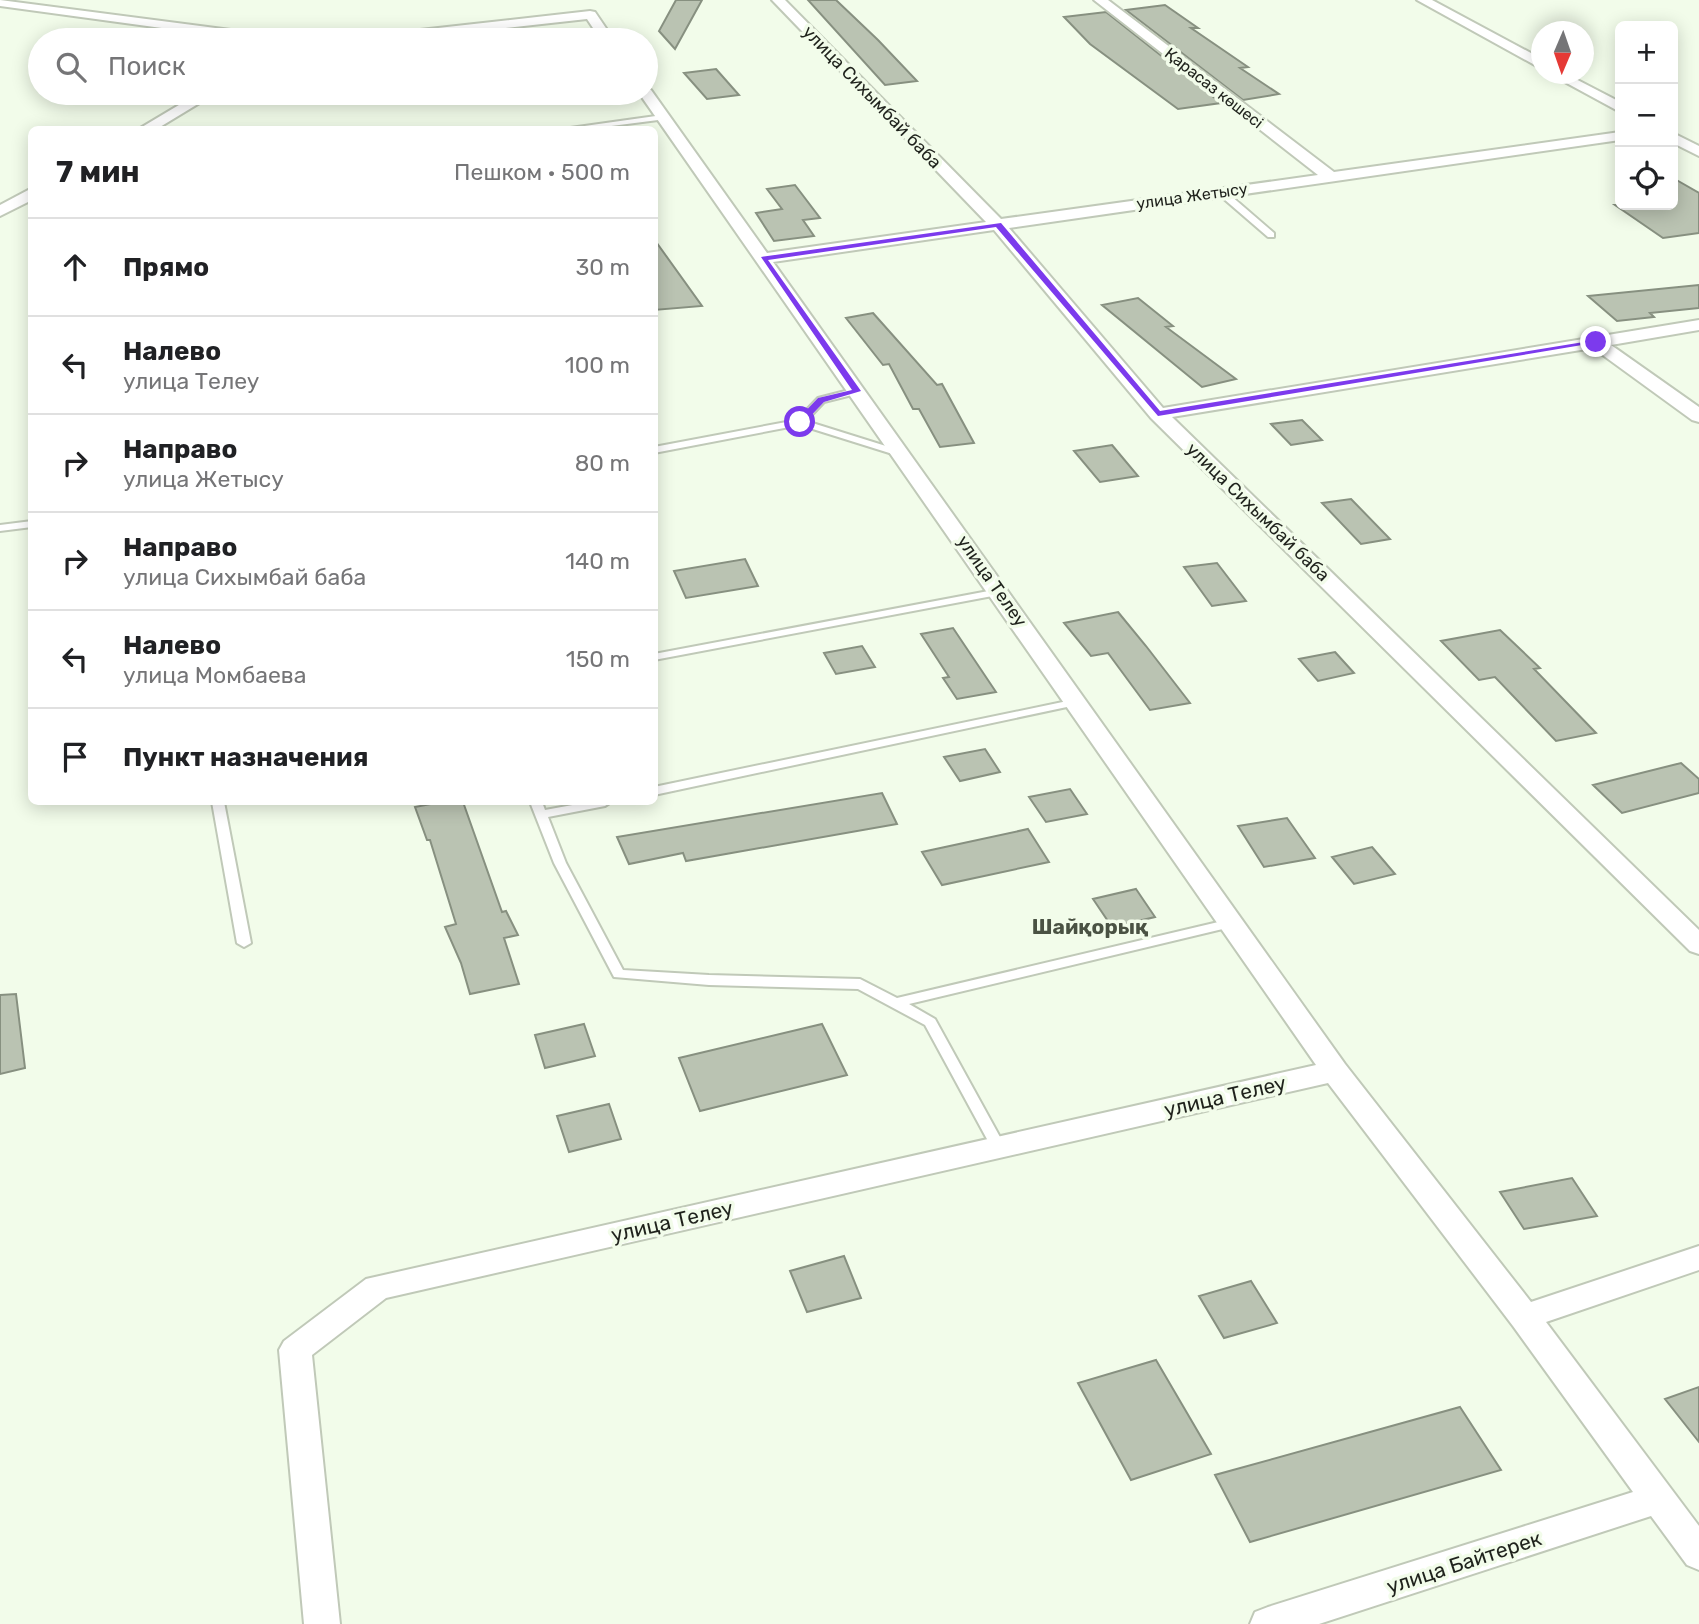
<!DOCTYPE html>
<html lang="ru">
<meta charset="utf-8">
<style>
:root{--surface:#fff;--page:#f2f2f2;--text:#202124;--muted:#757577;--line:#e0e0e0}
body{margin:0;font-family:Rubik,sans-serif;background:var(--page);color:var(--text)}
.controls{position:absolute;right:21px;top:21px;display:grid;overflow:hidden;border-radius:10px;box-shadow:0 4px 18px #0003}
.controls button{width:63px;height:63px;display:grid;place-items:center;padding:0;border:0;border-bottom:2px solid var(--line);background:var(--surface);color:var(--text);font:35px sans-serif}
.compass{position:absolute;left:1531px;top:21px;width:63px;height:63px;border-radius:50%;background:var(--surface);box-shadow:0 4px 18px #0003;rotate:182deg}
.stop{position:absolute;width:21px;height:21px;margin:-16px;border:5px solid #7c3aed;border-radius:50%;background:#fff}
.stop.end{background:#7c3aed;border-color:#fff;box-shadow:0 2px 7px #0008}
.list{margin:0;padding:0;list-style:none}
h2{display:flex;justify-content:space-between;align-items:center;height:91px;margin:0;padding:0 28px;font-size:30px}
h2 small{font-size:23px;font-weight:400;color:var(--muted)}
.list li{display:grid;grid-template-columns:46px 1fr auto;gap:21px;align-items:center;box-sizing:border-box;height:98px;padding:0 28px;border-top:2px solid var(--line)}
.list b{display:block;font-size:26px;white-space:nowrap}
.list p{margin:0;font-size:23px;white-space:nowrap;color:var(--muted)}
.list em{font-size:23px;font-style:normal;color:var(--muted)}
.icon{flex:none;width:38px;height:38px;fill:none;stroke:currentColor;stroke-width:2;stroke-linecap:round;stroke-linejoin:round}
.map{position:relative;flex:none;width:1699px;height:1624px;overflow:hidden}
.search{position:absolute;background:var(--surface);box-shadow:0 4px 18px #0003;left:28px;top:28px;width:630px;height:77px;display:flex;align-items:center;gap:18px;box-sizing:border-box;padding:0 24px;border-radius:38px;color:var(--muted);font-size:26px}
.panel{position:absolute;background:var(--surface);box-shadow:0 4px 18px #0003;left:28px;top:126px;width:630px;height:679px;border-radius:10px}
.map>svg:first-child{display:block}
.building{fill:#bac3b2;stroke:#879080;stroke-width:2}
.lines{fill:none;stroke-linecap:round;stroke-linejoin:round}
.lane-casing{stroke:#c0c9b8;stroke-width:4}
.street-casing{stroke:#c0c9b8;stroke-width:4}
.lane{fill:#fff;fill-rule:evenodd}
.street{fill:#fff;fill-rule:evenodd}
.route{fill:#7c3aed}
.labels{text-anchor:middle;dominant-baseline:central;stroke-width:7;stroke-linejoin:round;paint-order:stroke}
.far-street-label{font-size:16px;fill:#1f221c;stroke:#f2fcea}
.street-label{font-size:18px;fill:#1f221c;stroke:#f2fcea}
.quarter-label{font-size:21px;font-weight:bold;fill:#4a5243;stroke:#f2fcea}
.near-street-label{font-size:21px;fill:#1f221c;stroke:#f2fcea}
</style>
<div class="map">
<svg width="1699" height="1624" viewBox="0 0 1699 1624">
<rect width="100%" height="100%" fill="#f2fcea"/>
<path class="building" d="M676,0H702L675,49L659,31Z
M808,0H836L878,40L917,81L885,85Z
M1165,5L1198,28H1191L1248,67L1240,68L1279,94L1243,100L1126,10Z
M1106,12L1221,103L1178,109L1090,44L1064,17Z
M716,69L739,95L707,99L684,73Z
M1673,178L1699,193V233L1663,238L1615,205H1673Z
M795,185L820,218L803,220L814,236L774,241L756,213L782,209L767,189Z
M654,239L702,306L654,310Z
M1699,285V308L1650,313L1654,317L1617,321L1588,296Z
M1138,298L1173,326L1166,327L1236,379L1202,387L1102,305Z
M873,313L937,385L942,384L974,443L940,447L919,409H913L889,364L883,365L846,318Z
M1302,420L1322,440L1291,445L1271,424Z
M1112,445L1138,476L1100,482L1074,451Z
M1351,499L1390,539L1361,544L1322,503Z
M745,559L758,586L686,598L674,571Z
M1217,563L1246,601L1212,606L1184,567Z
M1118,612L1146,646L1190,703L1150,710L1108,653L1091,656L1064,623Z
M953,628L996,692L957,699L943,678L949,677L921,634Z
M1500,630L1540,668L1534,669L1596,733L1556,741L1495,677L1479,680L1441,641Z
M862,646L875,667L836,674L824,653Z
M1335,652L1354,673L1318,681L1299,659Z
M985,749L1000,772L960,781L944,757Z
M1681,763L1699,779V793L1622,813L1593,785Z
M1070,789L1087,814L1046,822L1029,797Z
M882,793L897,824L686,861L683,853L629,864L617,837Z
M441,802H463L502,912L506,911L518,935L504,938L519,984L470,994L461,963L445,927L456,924L430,840H427L415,807Z
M1287,818L1315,858L1264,867L1238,826Z
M1028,829L1049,862L942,885L922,852Z
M1372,847L1395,874L1354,884L1332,857Z
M1136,889L1155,917L1112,927L1093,899Z
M16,994L25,1068L0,1074V995Z
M584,1024L595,1056L545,1068L535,1035Z
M822,1024L847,1075L700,1111L679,1058Z
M609,1104L621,1139L569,1152L557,1116Z
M1572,1178L1597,1216L1524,1229L1500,1192Z
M844,1256L861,1298L807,1312L790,1271Z
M1251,1281L1277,1323L1224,1338L1199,1296Z
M1156,1360L1211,1454L1131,1480L1078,1383Z
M1699,1387V1442L1665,1399Z
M1460,1407L1501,1470L1250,1542L1215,1475Z"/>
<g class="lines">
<defs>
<path id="lane" d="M663,115H666V119L580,130H556Z
M1217,189H1223L1274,233V237H1268L1217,193Z
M857,388L860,389V393L824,402L806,421L905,452V456H899L800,425L654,453V447L797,420L818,398Z
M32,521V527L0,531V525Z
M999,589L1003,590L1004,592L1003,594L654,660V654Z
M1077,699L1081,700L1083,702L1081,704L654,795V787Z
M212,802H224L251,943L244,947L237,943Z
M530,802H542L545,810L589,802H611L605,806L548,817L566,863L623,970L709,975L860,979L897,998L1231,919L1238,923L1231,927L909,1004L935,1019L1006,1148L1004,1152L999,1153L994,1152L925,1025L858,989L709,985L614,977L554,863Z"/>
<path id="street" d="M0,0L277,36L284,40H250L0,6Z
M772,0H785L1001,219L1318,175L1094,0H1108L1334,172L1620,132V140L1009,228L1163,408L1699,320V330L1611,345L1699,407V422L1692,420L1593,348L1172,417L1699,930V954L1690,951L1151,418L994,230L773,262L1345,1064L1531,1302L1699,1246V1270L1546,1322L1699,1526V1570L1687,1565L1651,1516L1319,1624H1250L1255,1612L1268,1607L1633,1492L1513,1326L1328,1083L386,1298L312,1355L340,1624H304L279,1350L284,1341L366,1279L1316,1065L639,93H646V89L651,90L767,253L986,222Z
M1417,0H1432L1542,59V69Z
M590,11L595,12L614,40H601L587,19L399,40H359L366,36Z
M1550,74H1566L1620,102V112Z
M199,93H216L155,130H137Z
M1673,133L1699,146V156L1673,143Z
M32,188V200L0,216V205Z"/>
</defs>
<use href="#lane" class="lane-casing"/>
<use href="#street" class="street-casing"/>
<use href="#lane" class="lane"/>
<use href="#street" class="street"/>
</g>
<path class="route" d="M1001,223L1160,411L1596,340L1600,342L1158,416L996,227L768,260L861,391L824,402L803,424H797V420L818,398L852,390L761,257Z"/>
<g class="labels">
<g class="far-street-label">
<text transform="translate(1214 88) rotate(38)">Қарасаз көшесі</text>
<text transform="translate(1192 196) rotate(-8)">улица Жетысу</text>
</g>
<g class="street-label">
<text transform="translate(872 97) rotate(46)">улица Сихымбай баба</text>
<text transform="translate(1258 512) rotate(44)">улица Сихымбай баба</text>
<text transform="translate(992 581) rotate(55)">улица Телеу</text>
</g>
<g class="quarter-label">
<text x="1090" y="926">Шайқорық</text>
</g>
<g class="near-street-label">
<text transform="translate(1225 1096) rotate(-13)">улица Телеу</text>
<text transform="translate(672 1221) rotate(-13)">улица Телеу</text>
<text transform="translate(1464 1562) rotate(-18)">улица Байтерек</text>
</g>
</g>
</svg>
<div class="controls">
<button>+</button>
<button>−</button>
<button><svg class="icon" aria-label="locate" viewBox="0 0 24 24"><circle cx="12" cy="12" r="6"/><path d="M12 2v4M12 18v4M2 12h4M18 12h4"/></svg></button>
</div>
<svg class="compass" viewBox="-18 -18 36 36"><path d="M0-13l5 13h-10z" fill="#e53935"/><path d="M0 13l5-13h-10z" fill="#757577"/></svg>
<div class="stop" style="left:800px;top:422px"></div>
<div class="stop end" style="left:1596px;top:342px"></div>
<div class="search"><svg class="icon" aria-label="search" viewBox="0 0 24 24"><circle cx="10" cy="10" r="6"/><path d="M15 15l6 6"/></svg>Поиск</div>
<section class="panel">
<h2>7 мин<small>Пешком · 500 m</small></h2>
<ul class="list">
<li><svg class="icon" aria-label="ahead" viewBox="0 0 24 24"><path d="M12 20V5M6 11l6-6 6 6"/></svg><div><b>Прямо</b></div><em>30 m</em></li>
<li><svg class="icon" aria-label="left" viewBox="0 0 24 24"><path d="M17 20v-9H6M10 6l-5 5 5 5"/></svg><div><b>Налево</b><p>улица Телеу</p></div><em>100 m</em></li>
<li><svg class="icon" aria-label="right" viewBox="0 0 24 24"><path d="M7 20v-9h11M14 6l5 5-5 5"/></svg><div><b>Направо</b><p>улица Жетысу</p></div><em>80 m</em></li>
<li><svg class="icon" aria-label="right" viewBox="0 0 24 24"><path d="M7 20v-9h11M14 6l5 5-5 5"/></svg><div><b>Направо</b><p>улица Сихымбай баба</p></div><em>140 m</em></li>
<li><svg class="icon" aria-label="left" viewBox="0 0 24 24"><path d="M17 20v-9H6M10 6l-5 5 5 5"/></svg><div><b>Налево</b><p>улица Момбаева</p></div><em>150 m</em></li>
<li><svg class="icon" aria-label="arrive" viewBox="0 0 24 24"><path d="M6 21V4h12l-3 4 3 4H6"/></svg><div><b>Пункт назначения</b></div></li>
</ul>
</section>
</div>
